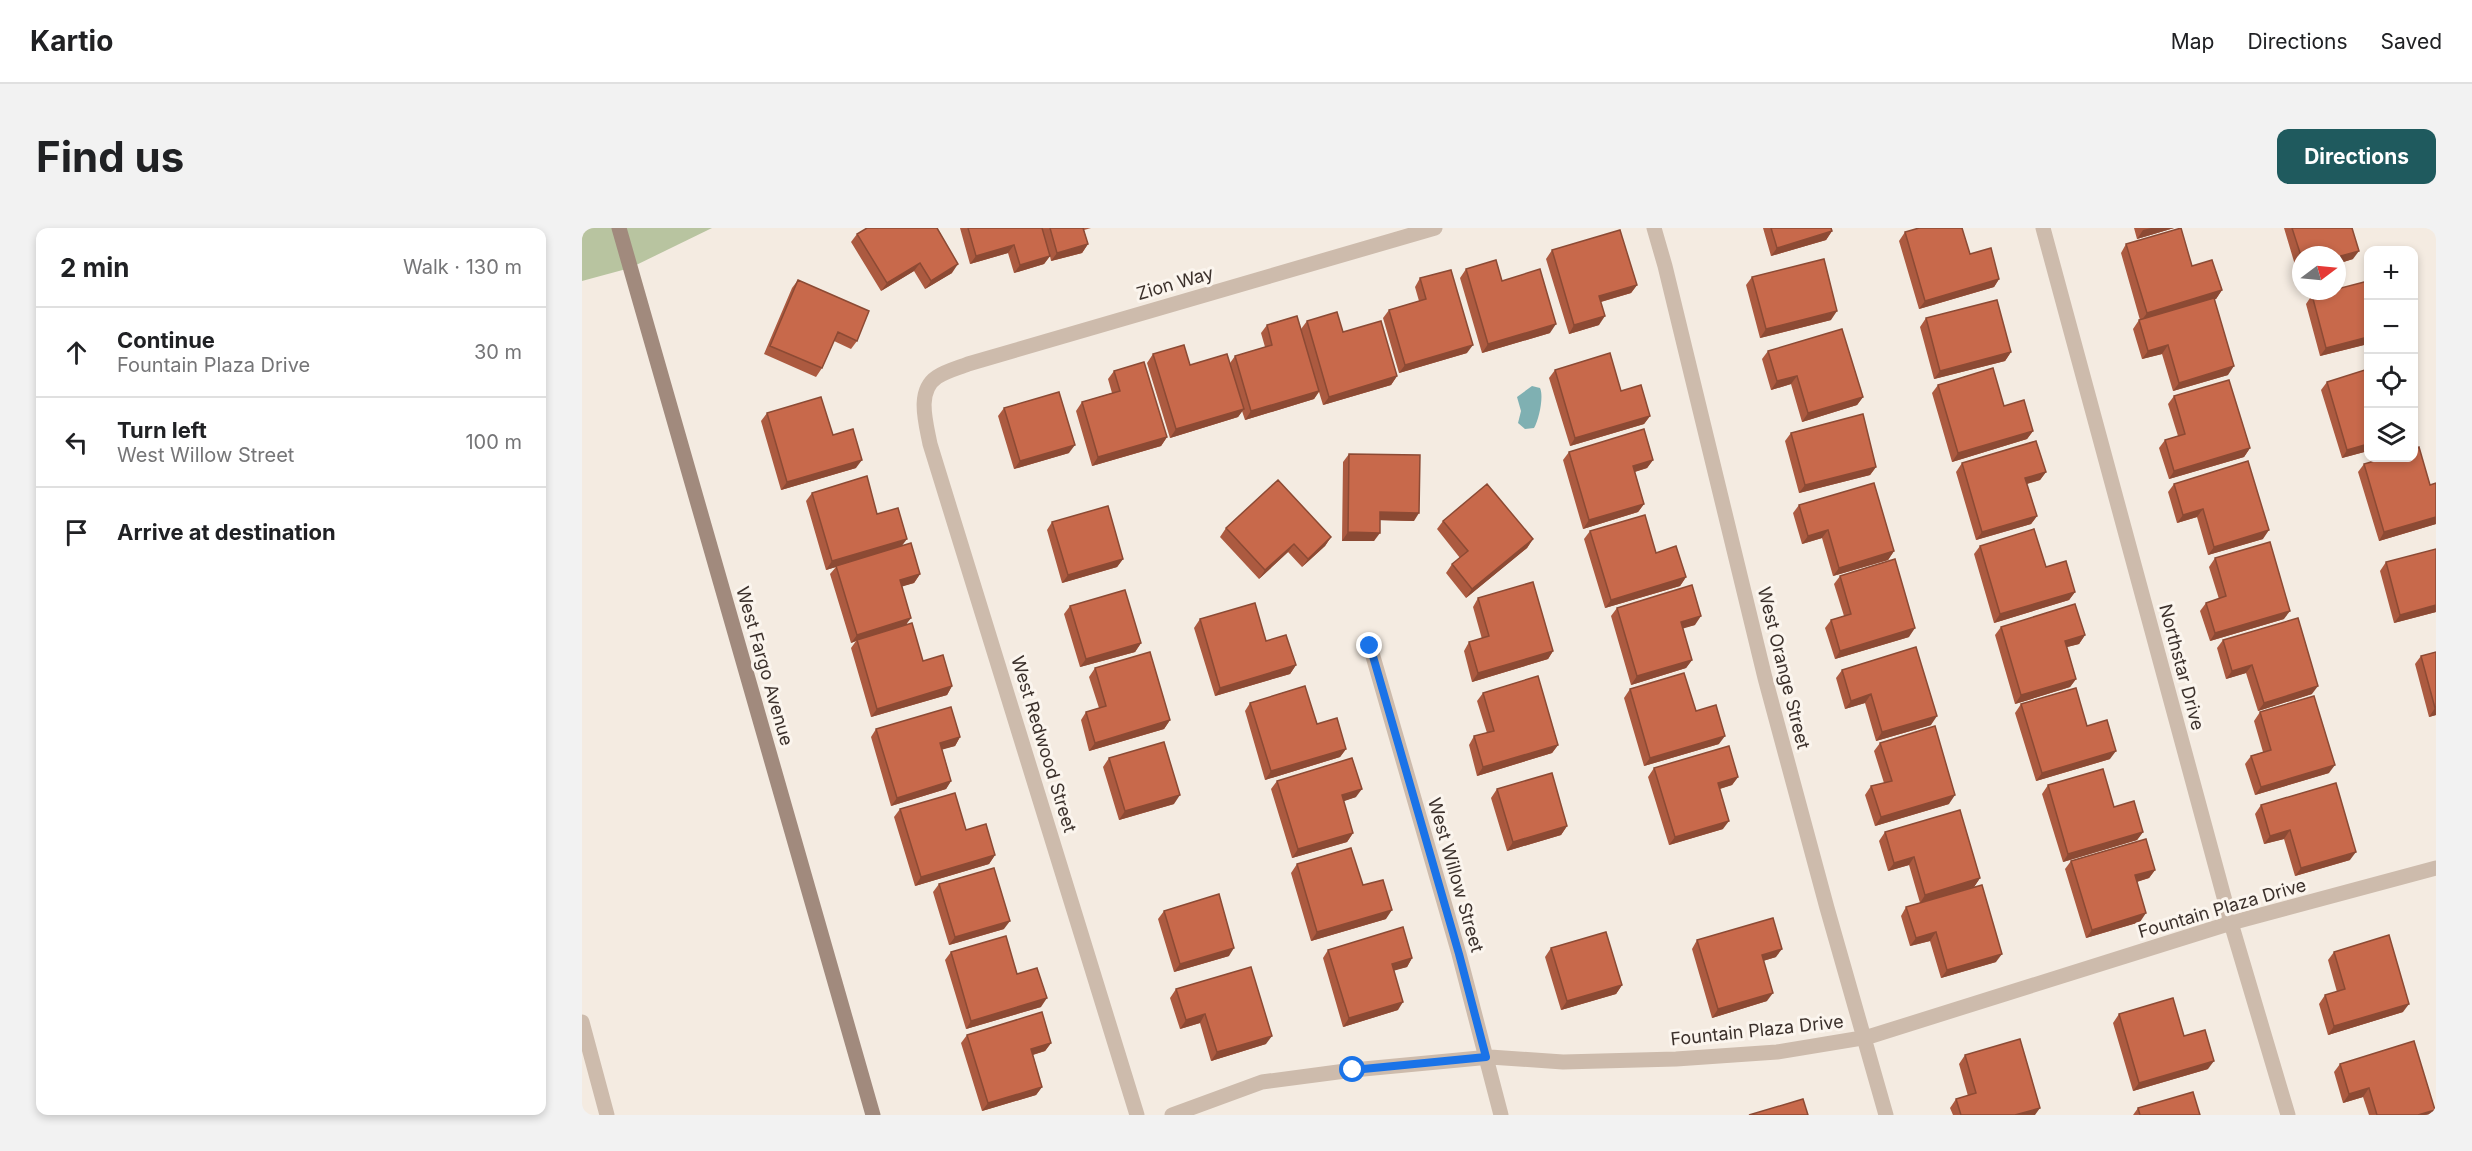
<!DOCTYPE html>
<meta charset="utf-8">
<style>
:root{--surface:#fff;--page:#f2f2f2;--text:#202124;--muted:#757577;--line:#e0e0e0;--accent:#1f5a5e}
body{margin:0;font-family:Inter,sans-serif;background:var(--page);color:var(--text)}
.controls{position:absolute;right:18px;top:18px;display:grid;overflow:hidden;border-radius:12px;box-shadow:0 3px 9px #0003}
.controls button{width:54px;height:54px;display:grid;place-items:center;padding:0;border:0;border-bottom:2px solid var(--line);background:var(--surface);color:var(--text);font:30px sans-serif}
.compass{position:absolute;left:1710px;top:18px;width:54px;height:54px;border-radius:50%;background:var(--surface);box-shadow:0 3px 9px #0003;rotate:74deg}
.stop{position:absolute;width:18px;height:18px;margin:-14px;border:4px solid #1a73e8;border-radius:50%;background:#fff}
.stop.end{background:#1a73e8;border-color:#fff;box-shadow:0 2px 6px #0008}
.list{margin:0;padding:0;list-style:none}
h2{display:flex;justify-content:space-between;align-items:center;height:78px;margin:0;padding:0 24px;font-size:26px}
h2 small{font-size:20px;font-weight:400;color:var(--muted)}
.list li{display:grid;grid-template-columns:39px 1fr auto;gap:18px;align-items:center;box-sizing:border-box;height:90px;padding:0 24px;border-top:2px solid var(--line)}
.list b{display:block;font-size:22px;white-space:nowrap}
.list p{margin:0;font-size:20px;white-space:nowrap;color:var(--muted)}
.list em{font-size:20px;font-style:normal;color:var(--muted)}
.icon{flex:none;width:33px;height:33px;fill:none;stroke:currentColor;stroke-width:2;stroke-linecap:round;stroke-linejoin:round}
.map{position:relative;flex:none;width:1854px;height:887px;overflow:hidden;border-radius:12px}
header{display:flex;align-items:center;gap:36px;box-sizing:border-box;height:84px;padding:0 30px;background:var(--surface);border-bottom:2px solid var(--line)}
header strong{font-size:28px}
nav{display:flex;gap:33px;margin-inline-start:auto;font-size:21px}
.intro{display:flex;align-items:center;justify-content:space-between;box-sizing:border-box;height:144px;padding:0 36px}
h1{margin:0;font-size:42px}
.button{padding:15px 27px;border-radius:12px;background:var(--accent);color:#fff;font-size:21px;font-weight:700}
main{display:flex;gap:36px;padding:0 36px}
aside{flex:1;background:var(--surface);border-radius:12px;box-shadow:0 3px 9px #0003}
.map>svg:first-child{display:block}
.green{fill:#b8c4a0}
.water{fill:#7fb0b2}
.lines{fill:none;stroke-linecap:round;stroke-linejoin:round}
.street{stroke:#cdbbac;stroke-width:15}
.secondary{stroke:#a18a7d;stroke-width:15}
.wall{fill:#ac5a40}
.shaded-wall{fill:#8c4a34}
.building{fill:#c8694b;stroke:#8c4a34;stroke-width:1.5}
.route{stroke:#1a73e8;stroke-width:8}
.labels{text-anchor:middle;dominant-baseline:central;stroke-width:6;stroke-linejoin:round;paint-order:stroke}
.street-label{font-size:18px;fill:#3b302b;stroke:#fbf5ee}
</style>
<header>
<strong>Kartio</strong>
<nav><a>Map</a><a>Directions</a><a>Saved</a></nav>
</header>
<div class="intro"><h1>Find us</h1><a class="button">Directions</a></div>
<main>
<aside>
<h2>2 min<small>Walk · 130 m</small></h2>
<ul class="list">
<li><svg class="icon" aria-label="ahead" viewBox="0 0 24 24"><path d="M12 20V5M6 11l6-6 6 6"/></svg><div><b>Continue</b><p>Fountain Plaza Drive</p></div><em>30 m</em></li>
<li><svg class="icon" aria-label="left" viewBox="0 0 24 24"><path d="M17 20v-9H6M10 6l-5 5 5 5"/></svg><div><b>Turn left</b><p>West Willow Street</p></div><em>100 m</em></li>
<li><svg class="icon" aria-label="arrive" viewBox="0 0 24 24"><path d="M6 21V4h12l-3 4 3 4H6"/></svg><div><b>Arrive at destination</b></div></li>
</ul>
</aside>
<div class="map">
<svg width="1854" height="887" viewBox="0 0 1854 887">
<rect width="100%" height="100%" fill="#f4ebe1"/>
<path class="green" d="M0,0H130L48,40L0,53Z"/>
<path class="water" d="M950,158L958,160C962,168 957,192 952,200L943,201L936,195L939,183L935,169Z"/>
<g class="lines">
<path class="street" d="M1072,0L1083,38L1183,450L1245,680L1304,887
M1461,0L1649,695L1706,887
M788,418L877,726L919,887
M0,794L25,887
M555,887L348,216C344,195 334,163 355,149C364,143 376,140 386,136L853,0
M590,887L680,854L771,842L908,829L981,834L1094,831L1195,824L1286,809L1649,695L1854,640"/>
<path class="secondary" d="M37,0L291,887"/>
</g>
<path class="wall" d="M378,0H509L502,2L506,16L500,25L469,33L468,28L462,36L432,45L426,25L388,36Z
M1181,0H1249L1250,3L1244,12L1189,28Z
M1552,0H1592L1555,11Z
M1702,0H1770L1771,31L1755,36V27H1719V46L1716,47Z
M1323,4L1388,26L1417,51L1412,59L1337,81L1317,13Z
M275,6L370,45L343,61L332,43L299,63L269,14Z
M1544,16L1610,38L1640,62L1634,71H1632L1646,147L1591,163L1580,126L1560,131L1551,101L1557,92H1558L1539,25Z
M970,22L1055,57L1049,65L1019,74L1017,97L987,106L964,31Z
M884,41L920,53L968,105L900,125L878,50Z
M1170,49L1249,92L1178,110L1164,57Z
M838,50L885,125L817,145L801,90L807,82L837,73L833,59Z
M216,52L275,113L269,121L252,113L240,140L234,149L182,126L210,60Z
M1730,67L1786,116L1738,128L1724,76Z
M1344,90L1429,124L1423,133L1352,151L1338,99Z
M725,93L761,104L815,148L809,157L741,177L737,164L732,171L663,192L660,183L656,189L588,210L565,135L571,126L608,137L648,135L653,128L683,119L679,105L685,97L719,101Z
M1186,123L1281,169L1275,177L1220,194L1209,156L1189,162L1180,131Z
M973,142L1039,163L1068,188L1062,196L988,218L967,150Z
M532,143L585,209L579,218L510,238L494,183L500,174L530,165L526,151Z
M1745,154L1786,223L1760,230L1739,162Z
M1356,157L1422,178L1451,203L1445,211L1370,234L1350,165Z
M1592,168L1668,220L1662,229L1587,251L1577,220L1583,212L1596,208L1586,176Z
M422,180L487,225L432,241L416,188Z
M185,185L251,207L274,240L199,262L179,193Z
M1209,205L1294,239L1288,247L1217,265L1203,213Z
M987,224L1071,232L1065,240L1053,244L1062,276L1056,284L1001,301L981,232Z
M767,226L832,293L798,292L792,313H760L761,234Z
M1380,235L1464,244L1458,252L1445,256L1455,288L1449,296L1394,312L1374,244Z
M1782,236L1848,257L1854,255V296L1797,313L1776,244Z
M1592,256L1681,311L1626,327L1615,289L1595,295L1586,264Z
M230,265L295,286L320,318L338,346L332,355L320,358L325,397L341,433L370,458L365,467L289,489L269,420L274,413L269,415L248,346L254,339L244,342L224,273Z
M1217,277L1312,323L1306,332L1251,348L1240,310L1220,316L1211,285Z
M861,293L951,311L945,320L884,370L864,345L870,336L878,330L855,301Z
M470,294L541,331L535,339L480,355L465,302Z
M644,300L749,309L743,318L720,339L706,324L677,351L638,309Z
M1008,303L1074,325L1104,349L1098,358L1023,380L1002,311Z
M1398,318L1464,339L1493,364L1487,372L1412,395L1392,326Z
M1633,330L1702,391L1628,413L1618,383L1624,375L1637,371L1627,339Z
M1804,334L1854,384L1812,395L1798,343Z
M1258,348L1327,409L1253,431L1243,400L1249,392L1262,388L1252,356Z
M896,370L971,423L966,431L890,454L882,423L887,414L900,411L891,379Z
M488,378L559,415L553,424L498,439L482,386Z
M1035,380L1113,397L1100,400L1110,432L1104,440L1049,457L1029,388Z
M618,391L684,413L714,437L708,446L633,468L612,400Z
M1419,399L1503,407L1497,416L1485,419L1494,451L1488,459L1433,476L1413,407Z
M1641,412L1730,466L1676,483L1664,445L1644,451L1635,420Z
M1854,424V487L1847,489L1833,436L1839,428Z
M513,440L588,492L582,501L507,523L499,492L504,484L517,480L507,449Z
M1260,442L1349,497L1294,513L1283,475L1263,481L1254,450Z
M1048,461L1114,483L1137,516L1062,538L1042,470Z
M901,465L976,517L970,525L895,548L887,517L892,508L905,505L895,473Z
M668,475L735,496L764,521L758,529L683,552L663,483Z
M1439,476L1505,498L1528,531L1454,553L1433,485Z
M1678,484L1747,545L1673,567L1663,536L1669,528L1681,524L1672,493Z
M294,501L378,509L373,518L360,521L369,553L364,561L309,578L289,509Z
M1298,515L1367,576L1293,598L1283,567L1289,558L1302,555L1292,523Z
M527,530L592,576L537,592L521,539Z
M1072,540L1156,549L1150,557L1138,561L1141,601L1087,617L1066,549Z
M695,553L774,569L761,573L771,605L765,614L710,630L689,561Z
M1466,557L1532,579L1561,604L1555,612L1481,634L1460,566Z
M915,561L985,598L979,607L925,623L909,570Z
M1679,577L1768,632L1713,648L1702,611L1682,616L1673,586Z
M318,581L413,627L407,636L333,658L312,589Z
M1303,604L1398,650L1392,659L1338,675L1327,637L1306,643L1297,613Z
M1489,633L1573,642L1567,650L1555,654L1558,694L1504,710L1483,641Z
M715,636L804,691L729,713L709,645Z
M357,656L422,701L367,717L351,664Z
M1324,679L1414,734L1359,750L1348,713L1328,718L1319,688Z
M582,683L647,728L592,744L576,691Z
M1115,712L1194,729L1181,733L1185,773L1130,790L1110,721Z
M969,720L1040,757L1034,766L979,782L963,729Z
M746,722L830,730L825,739L812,742L816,782L761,799L741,730Z
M369,724L435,746L459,779L384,801L363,732Z
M1752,724L1821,784L1746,807L1737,776L1743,767L1755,764L1746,732Z
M594,761L684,816L629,833L618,795L598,801L588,770Z
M1537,786L1602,808L1626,841L1551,863L1531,795Z
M385,807L469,815L463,823L451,827L460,859L454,867L400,883L379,815Z
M1383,827L1453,887H1371L1368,880L1374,871L1386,868L1377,836Z
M1758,836L1850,887H1787L1781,869L1761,875L1752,844Z
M1556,880L1618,887H1551Z"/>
<path class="shaded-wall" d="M1569,0H1592L1555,11L1561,2Z
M1250,3L1244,12L1189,28L1195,20Z
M506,16L500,25L469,33L475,25Z
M432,17L426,25L388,36L394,28Z
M1777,23L1771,31L1755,36V29Z
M468,28L462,36L432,45L438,37Z
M338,35L332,43L299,63L305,55Z
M376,36L370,45L343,61L349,53Z
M1417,51L1412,59L1337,81L1343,73Z
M1055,57L1049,65L1011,76L1017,68Z
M1640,62L1634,71L1559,93L1565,85Z
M1255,83L1249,92L1178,110L1184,101Z
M1023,88L1017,97L987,106L992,97Z
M974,96L968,105L900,125L906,116Z
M1786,109V116L1738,128L1744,120Z
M891,117L885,125L817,145L823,137Z
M1586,117L1580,126L1560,131L1566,123Z
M1429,124L1423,133L1352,151L1358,143Z
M1652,138L1646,147L1591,163L1597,155Z
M815,148L809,157L741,177L747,169Z
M1215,148L1209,156L1189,162L1195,153Z
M737,163L732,171L663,192L669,183Z
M1281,169L1275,177L1220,194L1226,185Z
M662,181L656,189L588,210L594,201Z
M1068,188L1062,196L988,218L993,210Z
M1451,203L1445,211L1370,234L1376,225Z
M585,209L579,218L510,238L516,229Z
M1786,216V223L1760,230L1765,222Z
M493,217L487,225L432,241L438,233Z
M1668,220L1662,229L1587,251L1592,243Z
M280,232L274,240L199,262L205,254Z
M1071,232L1065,240L1045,246L1051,238Z
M1294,239L1288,247L1217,265L1223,257Z
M1464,244L1458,252L1437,258L1443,250Z
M1062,276L1056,284L1001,301L1007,292Z
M1621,281L1615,289L1595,295L1601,287Z
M798,284L837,285L832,293L792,292Z
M1455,288L1449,296L1394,312L1400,304Z
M1854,289V296L1797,313L1802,304Z
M1246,302L1240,310L1220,316L1226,308Z
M1687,302L1681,311L1626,327L1632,319Z
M766,304L798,305L792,313H760Z
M749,309L743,318L720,339L726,331Z
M325,311L319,319L244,342L250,333Z
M951,311L945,320L884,370L890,361Z
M712,316L706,324L677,351L683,342Z
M1312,323L1306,332L1251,348L1257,340Z
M541,331L535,339L480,355L486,347Z
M338,346L332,355L312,361L318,352Z
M1104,349L1098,358L1023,380L1029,372Z
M1493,364L1487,372L1412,395L1418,386Z
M1854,377V384L1812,395L1818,387Z
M1708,383L1702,391L1628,413L1633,405Z
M1119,388L1113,397L1093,403L1099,394Z
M329,390L323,398L275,412L274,413L269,415L275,407Z
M1333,400L1327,409L1253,431L1258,423Z
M1503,407L1497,416L1477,421L1483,413Z
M559,415L553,424L498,439L504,431Z
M971,423L966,431L890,454L896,445Z
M1110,432L1104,440L1049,457L1055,448Z
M714,437L708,446L633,468L638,460Z
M1670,437L1664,445L1644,451L1650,443Z
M1494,451L1488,459L1433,476L1439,467Z
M370,458L365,467L289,489L295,481Z
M1736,458L1730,466L1676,483L1682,475Z
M1289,466L1283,475L1263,481L1269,473Z
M1853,480H1854V487L1847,489Z
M1355,488L1349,497L1294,513L1300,504Z
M588,492L582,501L507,523L513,515Z
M1143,508L1137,516L1062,538L1068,530Z
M378,509L373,518L352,524L358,515Z
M976,517L970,525L895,548L901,539Z
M764,521L758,529L683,552L689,543Z
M1534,523L1528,531L1454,553L1460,545Z
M1753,537L1747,545L1673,567L1679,559Z
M1156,549L1150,557L1130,563L1136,555Z
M369,553L364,561L309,578L315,570Z
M780,561L774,569L754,576L760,567Z
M598,567L592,576L537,592L543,583Z
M1373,567L1367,576L1293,598L1299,589Z
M1147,593L1141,601L1087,617L1093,609Z
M985,598L979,607L925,623L931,614Z
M1708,602L1702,611L1682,616L1688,608Z
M1561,604L1555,612L1481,634L1486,626Z
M771,605L765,614L710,630L716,621Z
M1774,624L1768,632L1713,648L1719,640Z
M413,627L407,636L333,658L339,649Z
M1332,629L1327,637L1306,643L1312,635Z
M1573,642L1567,650L1547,656L1553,647Z
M1398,650L1392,659L1338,675L1343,667Z
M810,682L804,691L729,713L735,704Z
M1564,685L1558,694L1504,710L1510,702Z
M428,693L422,701L367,717L373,709Z
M1354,704L1348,713L1328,718L1334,710Z
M652,720L647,728L592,744L598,736Z
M1200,721L1194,729L1174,735L1180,727Z
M1420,726L1414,734L1359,750L1365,742Z
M830,730L825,739L804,745L810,736Z
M1040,757L1034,766L979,782L985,773Z
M1191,765L1185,773L1130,790L1136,781Z
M465,770L459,779L384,801L389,793Z
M821,774L816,782L761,799L767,790Z
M1827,776L1821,784L1746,807L1752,798Z
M623,786L618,795L598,801L604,792Z
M690,808L684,816L629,833L635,824Z
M469,815L463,823L443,829L449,821Z
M1632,833L1626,841L1551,863L1557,855Z
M460,859L454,867L400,883L406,875Z
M1787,860L1781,869L1761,875L1767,866Z
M1458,880L1453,887H1433Z
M1853,882L1850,887H1836Z"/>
<path class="building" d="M285,0H355L376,36L349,53L338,35L305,55L275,6Z
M386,0H460L468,28L438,37L432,17L394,28Z
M468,0H501L506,16L475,25Z
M1189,0H1249L1250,3L1195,20Z
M1337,0H1380L1388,26L1409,20L1417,51L1343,73L1323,4Z
M1599,0L1610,38L1630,32L1640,62L1565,85L1544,16Z
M1710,0H1770L1777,23L1755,29V27H1719V28Z
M1038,2L1055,57L1017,68L1023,88L992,97L970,22Z
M1242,31L1255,83L1184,101L1170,49Z
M914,32L920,53L958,41L974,96L906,116L884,41Z
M869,42L891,117L823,137L807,82L844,71L838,50Z
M216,52L287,83L275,113L256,104L240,140L188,118Z
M1786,53V109L1744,120L1730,67L1748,63H1755V61Z
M1632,70L1652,138L1597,155L1586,117L1566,123L1557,92Z
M1415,72L1429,124L1358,143L1344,90Z
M755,84L761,104L799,93L815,148L747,169L725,93Z
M715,88L737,163L669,183L653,128L690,117L685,97Z
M1260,101L1281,169L1226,185L1215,148L1195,153L1186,123Z
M602,117L608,137L645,126L662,181L594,201L571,126Z
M1028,125L1039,163L1059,157L1068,188L993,210L973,142Z
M562,134L585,209L516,229L500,174L538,163L532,143Z
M1411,140L1422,178L1442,172L1451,203L1376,225L1356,157Z
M1786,141V216L1765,222L1745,154Z
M1647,152L1668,220L1592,243L1583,212L1603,206L1592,168Z
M477,164L493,217L438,233L422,180Z
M239,169L251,207L271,201L280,232L205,254L185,185Z
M1281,186L1294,239L1223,257L1209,205Z
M1062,201L1071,232L1051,238L1062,276L1007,292L987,224Z
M1454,213L1464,244L1443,250L1455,288L1400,304L1380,235Z
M1837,219L1848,257L1854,255V289L1802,304L1782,236L1803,230H1832V221Z
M767,226L838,227L837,285L798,284V305L766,304Z
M1666,233L1687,302L1632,319L1621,281L1601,287L1592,256Z
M285,248L295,286L316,280L325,311L250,333L230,265Z
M696,252L749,309L726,331L712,316L683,342L644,300Z
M1292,255L1312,323L1257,340L1246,302L1226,308L1217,277Z
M905,256L951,311L890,361L870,336L886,323L861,293Z
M526,278L541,331L486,347L470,294Z
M1063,287L1074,325L1094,318L1104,349L1029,372L1008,303Z
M1452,301L1464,339L1484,333L1493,364L1418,386L1398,318Z
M1688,314L1708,383L1633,405L1624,375L1644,368L1633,330Z
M329,315L338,346L318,352L329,390L275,407L254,338Z
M1854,321V377L1818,387L1804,334Z
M1313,331L1333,400L1258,423L1249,392L1269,386L1258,348Z
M951,354L971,423L896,445L887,414L907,408L896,370Z
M1110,357L1119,388L1099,394L1110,432L1055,448L1035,380Z
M543,362L559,415L504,431L488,378Z
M673,375L684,413L704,407L714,437L638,460L618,391Z
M1493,376L1503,407L1483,413L1494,451L1439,467L1419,399Z
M1716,390L1736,458L1682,475L1670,437L1650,443L1641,412Z
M330,395L341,433L361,427L370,458L295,481L275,412Z
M1334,419L1355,488L1300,504L1289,466L1269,473L1260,442Z
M568,424L588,492L513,515L504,484L524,478L513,440Z
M1854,424V480H1853L1839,428Z
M1102,445L1114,483L1134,477L1143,508L1068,530L1048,461Z
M956,448L976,517L901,539L892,508L912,503L901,465Z
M723,458L735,496L755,490L764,521L689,543L668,475Z
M1494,460L1505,498L1525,492L1534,523L1460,545L1439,476Z
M1732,468L1753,537L1679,559L1669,528L1689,522L1678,484Z
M369,479L378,509L358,515L369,553L315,570L294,501Z
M1353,498L1373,567L1299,589L1289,558L1310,553L1298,515Z
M582,514L598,567L543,583L527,530Z
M1147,518L1156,549L1136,555L1147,593L1093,609L1072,540Z
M770,530L780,561L760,567L771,605L716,621L695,553Z
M1521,541L1532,579L1552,573L1561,604L1486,626L1466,557Z
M970,545L985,598L931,614L915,561Z
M1754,555L1774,624L1719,640L1708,602L1688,608L1679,577Z
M373,565L384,602L404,596L413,627L339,649L318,581Z
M1378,582L1398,650L1343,667L1332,629L1312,635L1303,604Z
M1564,611L1573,642L1553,647L1564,685L1510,702L1489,633Z
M769,620L781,657L801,652L810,682L735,704L715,636Z
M412,640L428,693L373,709L357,656Z
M1400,657L1420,726L1365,742L1354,704L1334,710L1324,679Z
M637,666L652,720L598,736L582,683Z
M1191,690L1200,721L1180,727L1191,765L1136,781L1115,712Z
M821,699L830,730L810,736L821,774L767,790L746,722Z
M1024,704L1040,757L985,773L969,720Z
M1807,707L1827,776L1752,798L1743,767L1763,761L1752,724Z
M424,708L435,746L455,740L465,770L389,793L369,724Z
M669,739L690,808L635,824L623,786L604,792L594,761Z
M1591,770L1602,808L1623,802L1632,833L1557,855L1537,786Z
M460,784L469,815L449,821L460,859L406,875L385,807Z
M1438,811L1458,880L1433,887H1379L1374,871L1394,865L1383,827Z
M1832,813L1853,882L1836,887H1795L1787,860L1767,866L1758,836Z
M1611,864L1618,887H1558L1556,880Z
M1221,871L1226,887H1167Z"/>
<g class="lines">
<path class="route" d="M771,842L904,829L877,726L788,418"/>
</g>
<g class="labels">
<g class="street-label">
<text transform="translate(593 55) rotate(-16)">Zion Way</text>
<text transform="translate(183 438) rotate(74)">West Fargo Avenue</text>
<text transform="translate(1600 439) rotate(75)">Northstar Drive</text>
<text transform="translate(1202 440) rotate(76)">West Orange Street</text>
<text transform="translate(462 516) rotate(73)">West Redwood Street</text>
<text transform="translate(874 647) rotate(74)">West Willow Street</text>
<text transform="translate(1640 680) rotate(-16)">Fountain Plaza Drive</text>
<text transform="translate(1175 802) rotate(-6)">Fountain Plaza Drive</text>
</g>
</g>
</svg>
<div class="controls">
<button>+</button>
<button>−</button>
<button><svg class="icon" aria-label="locate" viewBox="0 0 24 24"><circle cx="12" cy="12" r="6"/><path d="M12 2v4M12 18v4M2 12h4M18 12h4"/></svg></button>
<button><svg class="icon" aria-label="layers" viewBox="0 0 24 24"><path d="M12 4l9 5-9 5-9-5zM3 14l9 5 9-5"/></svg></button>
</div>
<svg class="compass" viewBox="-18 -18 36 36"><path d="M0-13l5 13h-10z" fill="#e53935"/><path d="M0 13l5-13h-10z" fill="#757577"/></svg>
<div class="stop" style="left:771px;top:842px"></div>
<div class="stop end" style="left:788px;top:418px"></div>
</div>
</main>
